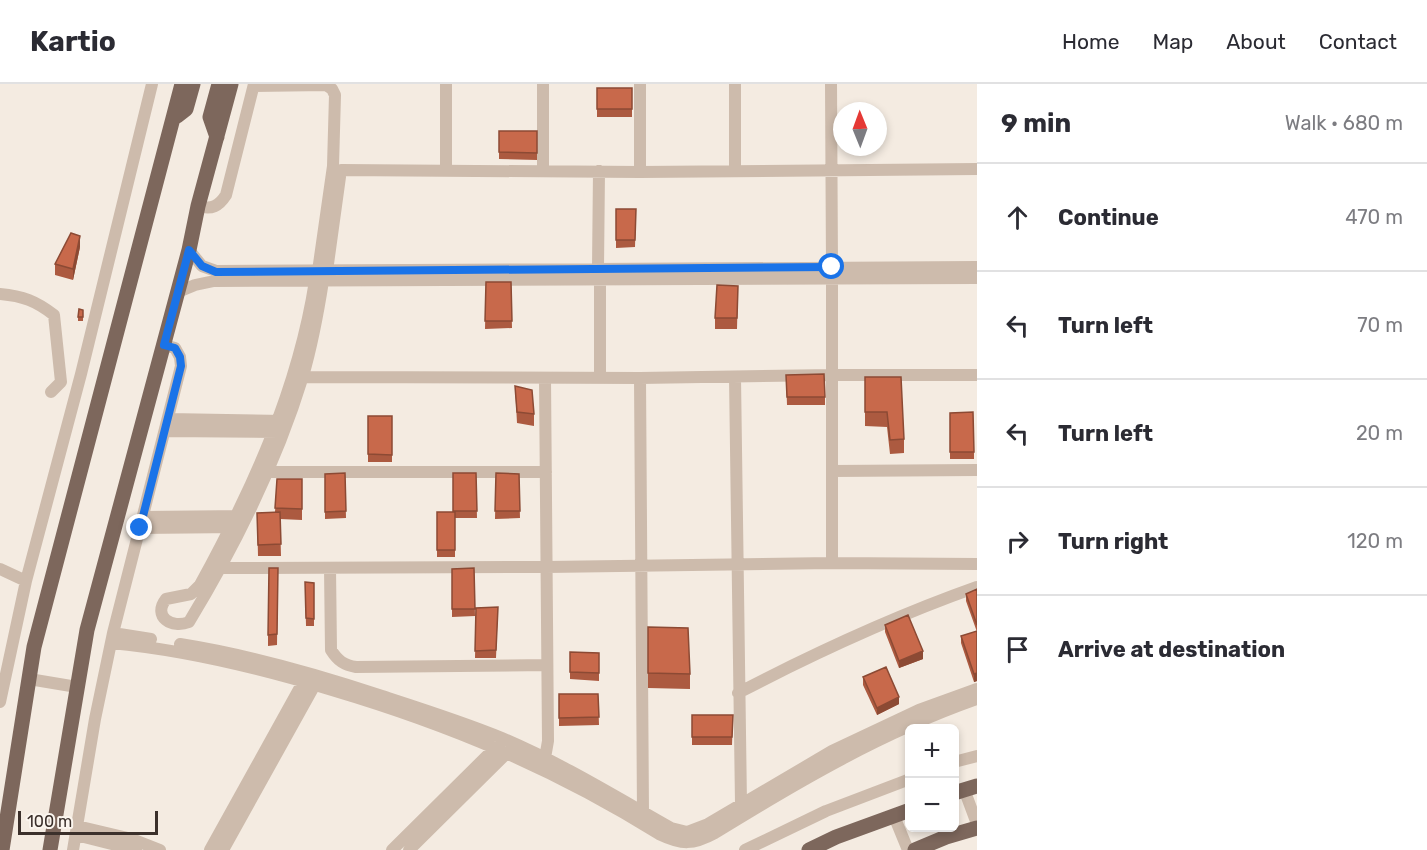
<!DOCTYPE html>
<meta charset="utf-8">
<style>
:root{--surface:#fff;--page:#f2f2f3;--text:#2b2b33;--muted:#7c7c81;--line:#e1e1e2}
body{margin:0;font-family:Rubik,sans-serif;background:var(--page);color:var(--text)}
.controls{position:absolute;right:18px;bottom:18px;display:grid;overflow:hidden;border-radius:9px;box-shadow:0 3px 9px #0003}
.controls button{width:54px;height:54px;display:grid;place-items:center;padding:0;border:0;border-bottom:2px solid var(--line);background:var(--surface);color:var(--text);font:30px sans-serif}
.compass{position:absolute;left:833px;top:18px;width:54px;height:54px;border-radius:50%;background:var(--surface);box-shadow:0 3px 9px #0003;rotate:359deg}
.scale{position:absolute;left:18px;bottom:15px;width:140px;box-sizing:border-box;padding-left:6px;border:3px solid #3b302b;border-top:0;font-size:16px;line-height:21px;white-space:nowrap;color:#3b302b;-webkit-text-stroke:4px #fbf5ee;paint-order:stroke}
.stop{position:absolute;width:18px;height:18px;margin:-14px;border:4px solid #1a73e8;border-radius:50%;background:#fff}
.stop.end{background:#1a73e8;border-color:#fff;box-shadow:0 2px 6px #0008}
.list{margin:0;padding:0;list-style:none}
h2{display:flex;justify-content:space-between;align-items:center;height:78px;margin:0;padding:0 24px;font-size:26px}
h2 small{font-size:20px;font-weight:400;color:var(--muted)}
.list li{display:grid;grid-template-columns:39px 1fr auto;gap:18px;align-items:center;box-sizing:border-box;height:108px;padding:0 24px;border-top:2px solid var(--line)}
.list b{display:block;font-size:22px;white-space:nowrap}
.list em{font-size:20px;font-style:normal;color:var(--muted)}
.icon{flex:none;width:33px;height:33px;fill:none;stroke:currentColor;stroke-width:2;stroke-linecap:round;stroke-linejoin:round}
.map{position:relative;flex:none;width:977px;height:766px;overflow:hidden}
header{display:flex;align-items:center;gap:36px;box-sizing:border-box;height:84px;padding:0 30px;background:var(--surface);border-bottom:2px solid var(--line)}
header strong{font-size:28px}
nav{display:flex;gap:33px;margin-inline-start:auto;font-size:21px}
main{display:flex}
aside{flex:1;background:var(--surface)}
.map>svg:first-child{display:block}
.lines{fill:none;stroke-linecap:round;stroke-linejoin:round}
.minor{stroke:#cdbbac;stroke-width:12}
.major{stroke:#7d675c;stroke-width:15}
.wall{fill:#ac5a40}
.shaded-wall{fill:#8c4a34}
.building{fill:#c8694b;stroke:#8c4a34;stroke-width:1.5}
.route{stroke:#1a73e8;stroke-width:8}
</style>
<header>
<strong>Kartio</strong>
<nav><a>Home</a><a>Map</a><a>About</a><a>Contact</a></nav>
</header>
<main>
<div class="map">
<svg width="977" height="766" viewBox="0 0 977 766">
<rect width="100%" height="100%" fill="#f4ebe1"/>
<g class="lines">
<path class="minor" d="M446,0V86
M543,0V86
M831,0L832,183
M254,2L326,1L332,5L335,11L333,82L318,187
M341,86L640,88V0
M735,87V0
M640,88L977,85
M198,122C212,126 219,122 226,111L254,0
M189,166L202,182L216,187L977,183
M598,184L599,87
M327,187L340,93
M315,197C298,306 252,406 200,501L191,510L166,515C152,533 172,545 189,538C235,462 277,377 303,292C312,261 318,229 323,197
M178,208L195,201L214,197L977,194
M0,210C23,212 36,217 54,231L61,298L51,308
M303,293L640,294L833,291H977
M735,293L741,720
M600,294V196
M640,294L643,729
M168,335L284,337
M165,347L278,348
M832,387L977,386
M267,388H546
M143,433L244,432
M140,444L237,443
M832,479L977,480
M221,484L547,483L832,479V194
M330,484L331,566C338,577 344,581 356,583L547,581
M0,485L26,497
M113,549L151,555
M111,559C186,566 260,584 332,606C450,641 555,685 659,750C682,761 693,761 715,749C799,697 883,648 977,615
M180,560C249,571 316,590 382,612C422,625 463,638 502,654C561,679 616,713 671,744L687,748L708,740L832,667L919,626L977,605
M29,595L77,603
M738,609C815,569 895,532 977,503
M0,618L26,497L81,290L152,0
M545,674L548,657L545,294
M954,678L977,672
M964,705L977,740
M894,732L908,766
M77,742L132,755L160,766
M76,751L136,766
M73,766L95,635L113,549L181,282L180,273L175,264L164,261
M210,766L307,591
M223,766L318,595
M392,766L500,659
M409,766L512,664
M745,766L826,727L910,695"/>
<path class="major" d="M177,32L186,25L193,0
M217,53L210,33L219,0
M954,709L977,702
M2,766L34,563L182,0
M50,766L87,546L189,166L198,122L231,0
M809,766L836,753L910,726
M915,766L946,753L977,744"/>
</g>
<path class="wall" d="M597,4H632V33H597Z
M499,47H537V76L499,75Z
M616,125H636L635,163L616,164Z
M80,163L73,196L55,191V180Z
M486,198H511L512,244L485,245Z
M738,202L737,245H715V234Z
M83,226V237H78V233Z
M786,291L825,313V321H787Z
M865,293L904,355V369L890,370L887,343L865,342Z
M515,302L534,330V342L517,339Z
M950,329L974,368V375H950Z
M368,332H392V378H368Z
M345,389L346,434L325,435V390Z
M453,389H476L477,434H455V473H437V428H453Z
M496,389L519,390L520,434L495,435Z
M277,395L302,425V436L280,435L281,472H258L257,429L275,428Z
M278,484L277,561L268,562V551Z
M474,484L475,532L452,533V485Z
M305,498L314,499V542H306Z
M977,505V597L974,598L961,559V552L977,548L966,517V510Z
M498,523L496,574H475L476,524Z
M885,541L923,575L899,584L885,548Z
M648,543L690,590V605L648,604Z
M570,568L599,569V597L570,595Z
M863,593L899,620L877,631L863,601Z
M559,610H598L599,641L559,642Z
M692,631H733L732,661H692Z"/>
<path class="shaded-wall" d="M80,152V163L73,196V185Z
M923,567V575L899,584V577Z
M977,589V597L974,598V590Z
M899,613V620L877,631V624Z"/>
<path class="building" d="M597,4H632V25H597Z
M499,47H537V69L499,68Z
M616,125H636L635,156H616Z
M71,149L80,152L73,185L55,180Z
M486,198H511L512,237H485Z
M717,201L738,202L737,234H715Z
M79,225L83,226V233H78Z
M824,290L825,313H787L786,291Z
M865,293H901L904,355L890,356L887,328H865Z
M515,302L532,306L534,330L517,328Z
M973,328L974,368H950V329Z
M368,332H392V371L368,370Z
M345,389L346,427L325,428V390Z
M453,389H476L477,427H453Z
M496,389L519,390L520,427H495Z
M277,395H302V425L275,424Z
M280,428L281,460L258,461L257,429Z
M437,428H455V466H437Z
M269,484H278L277,550L268,551Z
M474,484L475,525H452V485Z
M305,498L314,499V535L306,534Z
M977,505V541L966,510Z
M498,523L496,566L475,567L476,524Z
M908,531L923,567L899,577L885,541Z
M648,543L688,544L690,590L648,589Z
M977,547V589L974,590L961,552Z
M570,568L599,569V589L570,588Z
M886,583L899,613L877,624L863,593Z
M559,610H598L599,633L559,634Z
M692,631H733L732,653H692Z"/>
<g class="lines">
<path class="route" d="M140,444L181,282L180,273L175,264L164,261L189,166L202,182L216,188L832,183"/>
</g>
</svg>
<div class="controls">
<button>+</button>
<button>−</button>
</div>
<svg class="compass" viewBox="-18 -18 36 36"><path d="M0-13l5 13h-10z" fill="#e53935"/><path d="M0 13l5-13h-10z" fill="#7c7c81"/></svg>
<div class="scale">100 m</div>
<div class="stop" style="left:832px;top:183px"></div>
<div class="stop end" style="left:140px;top:444px"></div>
</div>
<aside>
<h2>9 min<small>Walk · 680 m</small></h2>
<ul class="list">
<li><svg class="icon" aria-label="ahead" viewBox="0 0 24 24"><path d="M12 20V5M6 11l6-6 6 6"/></svg><div><b>Continue</b></div><em>470 m</em></li>
<li><svg class="icon" aria-label="left" viewBox="0 0 24 24"><path d="M17 20v-9H6M10 6l-5 5 5 5"/></svg><div><b>Turn left</b></div><em>70 m</em></li>
<li><svg class="icon" aria-label="left" viewBox="0 0 24 24"><path d="M17 20v-9H6M10 6l-5 5 5 5"/></svg><div><b>Turn left</b></div><em>20 m</em></li>
<li><svg class="icon" aria-label="right" viewBox="0 0 24 24"><path d="M7 20v-9h11M14 6l5 5-5 5"/></svg><div><b>Turn right</b></div><em>120 m</em></li>
<li><svg class="icon" aria-label="arrive" viewBox="0 0 24 24"><path d="M6 21V4h12l-3 4 3 4H6"/></svg><div><b>Arrive at destination</b></div></li>
</ul>
</aside>
</main>
